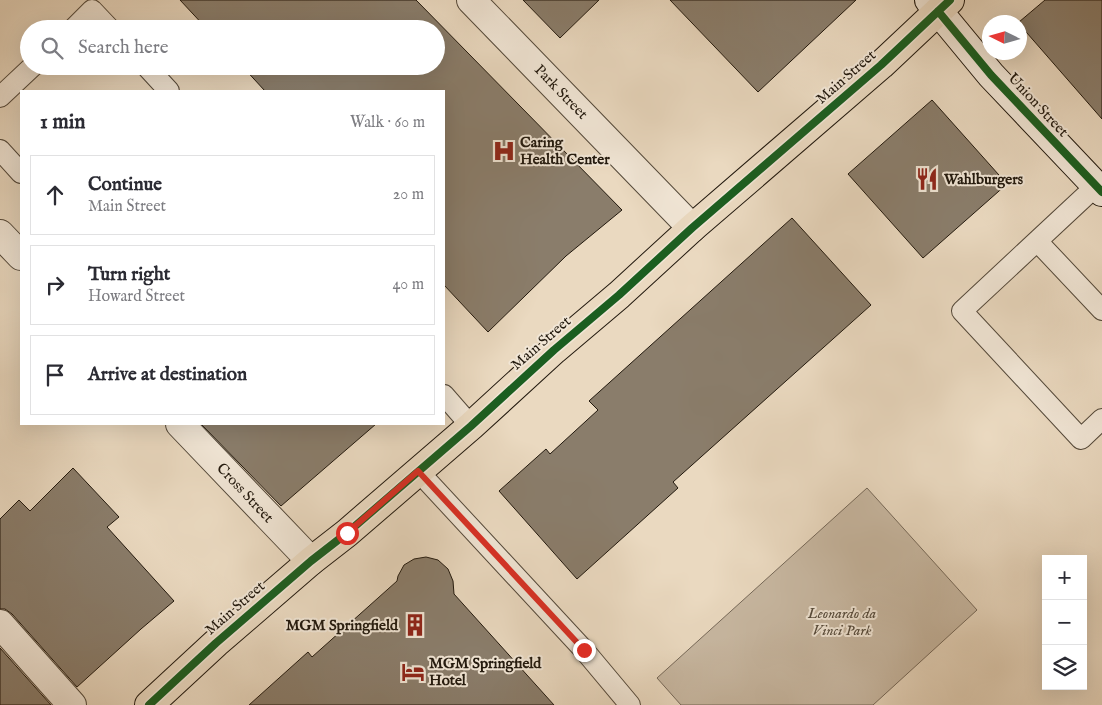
<!DOCTYPE html>
<meta charset="utf-8">
<style>
:root{--surface:#fff;--page:#f7f7f7;--text:#2b2b33;--muted:#7c7c81;--line:#e1e1e2}
body{margin:0;font-family:"IM FELL English",serif;background:var(--page);color:var(--text)}
.controls{position:absolute;right:15px;bottom:15px;display:grid;overflow:hidden;border-radius:0px;box-shadow:0 5px 20px #0002}
.controls button{width:45px;height:45px;display:grid;place-items:center;padding:0;border:0;border-bottom:1px solid var(--line);background:var(--surface);color:var(--text);font:25px sans-serif}
.compass{position:absolute;left:982px;top:15px;width:45px;height:45px;border-radius:50%;background:var(--surface);box-shadow:0 5px 20px #0002;rotate:275deg}
.stop{position:absolute;width:15px;height:15px;margin:-11px;border:4px solid #d93025;border-radius:50%;background:#fff}
.stop.end{background:#d93025;border-color:#fff;box-shadow:0 1px 5px #0008}
.list{margin:0;padding:0;list-style:none}
h2{display:flex;justify-content:space-between;align-items:center;height:65px;margin:0;padding:0 20px;font-size:21px}
h2 small{font-size:16px;font-weight:400;color:var(--muted)}
.list li{display:grid;grid-template-columns:32px 1fr auto;gap:15px;align-items:center;box-sizing:border-box;height:80px;margin:0 10px 10px;padding:0 10px;border:1px solid var(--line);border-radius:0px}
.list b{display:block;font-size:19px;white-space:nowrap}
.list p{margin:0;font-size:16px;white-space:nowrap;color:var(--muted)}
.list em{font-size:16px;font-style:normal;color:var(--muted)}
.icon{flex:none;width:28px;height:28px;fill:none;stroke:currentColor;stroke-width:2;stroke-linecap:round;stroke-linejoin:round}
.map{position:relative;flex:none;width:1102px;height:705px;overflow:hidden}
.search{position:absolute;background:var(--surface);box-shadow:0 5px 20px #0002;left:20px;top:20px;width:425px;height:55px;display:flex;align-items:center;gap:12px;box-sizing:border-box;padding:0 18px;border-radius:28px;color:var(--muted);font-size:19px}
.panel{position:absolute;background:var(--surface);box-shadow:0 5px 20px #0002;left:20px;top:90px;width:425px;height:335px;border-radius:0px}
.map>svg:first-child{display:block}
.green{fill:#c8b8a2;stroke:#756858}
.building{fill:#8a7d6b;stroke:#22190e}
.lines{fill:none;stroke-linecap:round;stroke-linejoin:round}
.lane-casing{stroke:#54493a;stroke-width:22}
.street-casing{stroke:#54493a;stroke-width:30}
.secondary-casing{stroke:#22190e;stroke-width:30}
.primary-casing{stroke:#22190e;stroke-width:30}
.lane{stroke:#f1e6d6;stroke-width:20}
.street{stroke:#f1e6d6;stroke-width:28}
.secondary{stroke:#f1e6d6;stroke-width:28}
.primary{stroke:#ead9c0;stroke-width:28}
.cycleway-casing{stroke:#f1e6d6;stroke-width:11}
.cycleway{stroke:#1b5e20;stroke-width:8}
.route{stroke:#d93025;stroke-width:6}
.labels{text-anchor:middle;dominant-baseline:central;stroke-width:4;stroke-linejoin:round;paint-order:stroke}
.street-label{font-size:15px;fill:#22190e;stroke:#f1e6d6}
.poi-label{font-size:15px;font-weight:bold;fill:#22190e;stroke:#f1e6d6;text-anchor:start}
.park-label{font-size:15px;font-style:italic;fill:#54493a;stroke:#f1e6d6}
</style>
<div class="map">
<svg width="1102" height="705" viewBox="0 0 1102 705">
<rect width="100%" height="100%" fill="#ead9c0"/>
<filter id="stains"><feTurbulence type="fractalNoise" baseFrequency=".004" numOctaves="4"/><feColorMatrix values="0 0 0 0 .2 0 0 0 0 .09 0 0 0 0 .02 0 0 0 .5 -.17"/></filter>
<radialGradient id="worn" r=".72"><stop offset=".6" stop-color="#630" stop-opacity="0"/><stop offset="1" stop-color="#630" stop-opacity=".3"/></radialGradient>
<path class="green" d="M867,488L977,610L873,705H681L657,678Z"/>
<path class="building" d="M180,0H416L622,210L566,256L488,332L444,285V91H265L242,66H436V29H207Z
M523,0H599L560,38Z
M670,0H856L758,92Z
M1045,0H1102V119L1020,25L1019,22Z
M932,100L1007,184L923,258L848,174Z
M792,218L871,305L673,482L678,488L577,579L499,491L546,449L550,454L598,410L589,401Z
M201,424H376L281,506Z
M73,468L119,517L107,527L174,601L141,629L77,687L12,614L5,609H0V519L19,500L30,511Z
M426,557L438,560L448,569L453,581L454,594L554,705H249L308,652L312,657L397,581L398,576L404,565L414,559Z
M0,648L51,705H0Z"/>
<g class="lines">
<defs>
<path id="lane" d="M73,29L92,10L110,29
M146,66L169,91
M0,97L33,66
M0,150L21,173
M1096,186L962,311L1081,439L1102,419
M1037,241L1102,310
M444,395L471,426
M418,471L584,650L630,705"/>
<path id="street" d="M471,0L692,228
M0,234L21,256
M180,424L311,561
M0,624L72,705"/>
<path id="secondary" d="M929,0L991,75L1102,192"/>
<path id="primary" d="M149,705L216,643L311,561L347,533L471,426L554,350L619,295L692,228L881,65L950,0"/>
</defs>
<use href="#lane" class="lane-casing"/>
<use href="#street" class="street-casing"/>
<use href="#secondary" class="secondary-casing"/>
<use href="#primary" class="primary-casing"/>
<use href="#lane" class="lane"/>
<use href="#street" class="street"/>
<use href="#secondary" class="secondary"/>
<use href="#primary" class="primary"/>
<defs>
<path id="cycleway" d="M938,11L991,75L1102,192
M149,705L216,643L311,561L347,533L471,426L554,350L619,295L692,228L881,65L950,0"/>
</defs>
<use href="#cycleway" class="cycleway-casing"/>
<use href="#cycleway" class="cycleway"/>
</g>
<g class="lines">
<path class="route" d="M347,533L418,471L584,650"/>
</g>
<defs>
<symbol id="hospital-bare" viewBox="-9 -9 18 18"><path d="M-5-5h3v3.5h4V-5h3V5h-3V1.5h-4V5h-3Z" fill="#8f2418" stroke="#f1e6d6" stroke-width="2.5" paint-order="stroke"/></symbol>
<symbol id="restaurant-bare" viewBox="-9 -9 18 18"><path d="M-5-6h1v4h1v-4h1v4h1v-4h1v5L-1.5 .5V6h-2V.5L-5-1ZM5-6V6H3V1.5H1.5Q1.5-4 5-6Z" fill="#8f2418" stroke="#f1e6d6" stroke-width="2.5" paint-order="stroke"/></symbol>
<symbol id="building-bare" viewBox="-9 -9 18 18"><path d="M-4-6H4V6H1V3H-1V6H-4ZM-2.5-4.3h1.7v1.8h-1.7ZM.8-4.3h1.7v1.8H.8ZM-2.5-1h1.7V.8h-1.7ZM.8-1h1.7V.8H.8Z" fill="#8f2418" stroke="#f1e6d6" stroke-width="2.5" paint-order="stroke"/></symbol>
<symbol id="hotel-bare" viewBox="-9 -9 18 18"><path d="M-6-4.5h1.5V1H6V5H4.5V3h-9V5H-6ZM-4 0a1.8 1.8 0 1 1 3.6 0ZM.5 0V-2.5h3Q6-2.5 6 0Z" fill="#8f2418" stroke="#f1e6d6" stroke-width="2.5" paint-order="stroke"/></symbol>
</defs>
<g fill-rule="evenodd">
<use href="#hospital-bare" x="488" y="135" width="32" height="32"/>
<use href="#restaurant-bare" x="911" y="163" width="32" height="32"/>
<use href="#building-bare" x="399" y="609" width="32" height="32"/>
<use href="#hotel-bare" x="397" y="656" width="32" height="32"/>
</g>
<g class="labels">
<g class="street-label">
<text transform="translate(846 77) rotate(-41)">Main Street</text>
<text transform="translate(561 92) rotate(46)">Park Street</text>
<text transform="translate(1038 105) rotate(47)">Union Street</text>
<text transform="translate(541 343) rotate(-41)">Main Street</text>
<text transform="translate(245 493) rotate(47)">Cross Street</text>
<text transform="translate(235 608) rotate(-41)">Main Street</text>
</g>
<g class="poi-label">
<text x="520" y="142">Caring<tspan x="520" dy="17">Health Center</tspan></text>
<text x="944" y="179">Wahlburgers</text>
<text x="398" y="625" text-anchor="end">MGM Springfield</text>
<text x="429" y="663">MGM Springfield<tspan x="429" dy="17">Hotel</tspan></text>
</g>
<g class="park-label">
<text x="842" y="613">Leonardo da<tspan x="842" dy="17">Vinci Park</tspan></text>
</g>
</g>
<rect width="100%" height="100%" filter="url(#stains)"/>
<rect width="100%" height="100%" fill="url(#worn)"/>
</svg>
<div class="controls">
<button>+</button>
<button>−</button>
<button><svg class="icon" aria-label="layers" viewBox="0 0 24 24"><path d="M12 4l9 5-9 5-9-5zM3 14l9 5 9-5"/></svg></button>
</div>
<svg class="compass" viewBox="-18 -18 36 36"><path d="M0-13l5 13h-10z" fill="#e53935"/><path d="M0 13l5-13h-10z" fill="#7c7c81"/></svg>
<div class="stop" style="left:347px;top:533px"></div>
<div class="stop end" style="left:584px;top:650px"></div>
<div class="search"><svg class="icon" aria-label="search" viewBox="0 0 24 24"><circle cx="10" cy="10" r="6"/><path d="M15 15l6 6"/></svg>Search here</div>
<section class="panel">
<h2>1 min<small>Walk · 60 m</small></h2>
<ul class="list">
<li><svg class="icon" aria-label="ahead" viewBox="0 0 24 24"><path d="M12 20V5M6 11l6-6 6 6"/></svg><div><b>Continue</b><p>Main Street</p></div><em>20 m</em></li>
<li><svg class="icon" aria-label="right" viewBox="0 0 24 24"><path d="M7 20v-9h11M14 6l5 5-5 5"/></svg><div><b>Turn right</b><p>Howard Street</p></div><em>40 m</em></li>
<li><svg class="icon" aria-label="arrive" viewBox="0 0 24 24"><path d="M6 21V4h12l-3 4 3 4H6"/></svg><div><b>Arrive at destination</b></div></li>
</ul>
</section>
</div>
